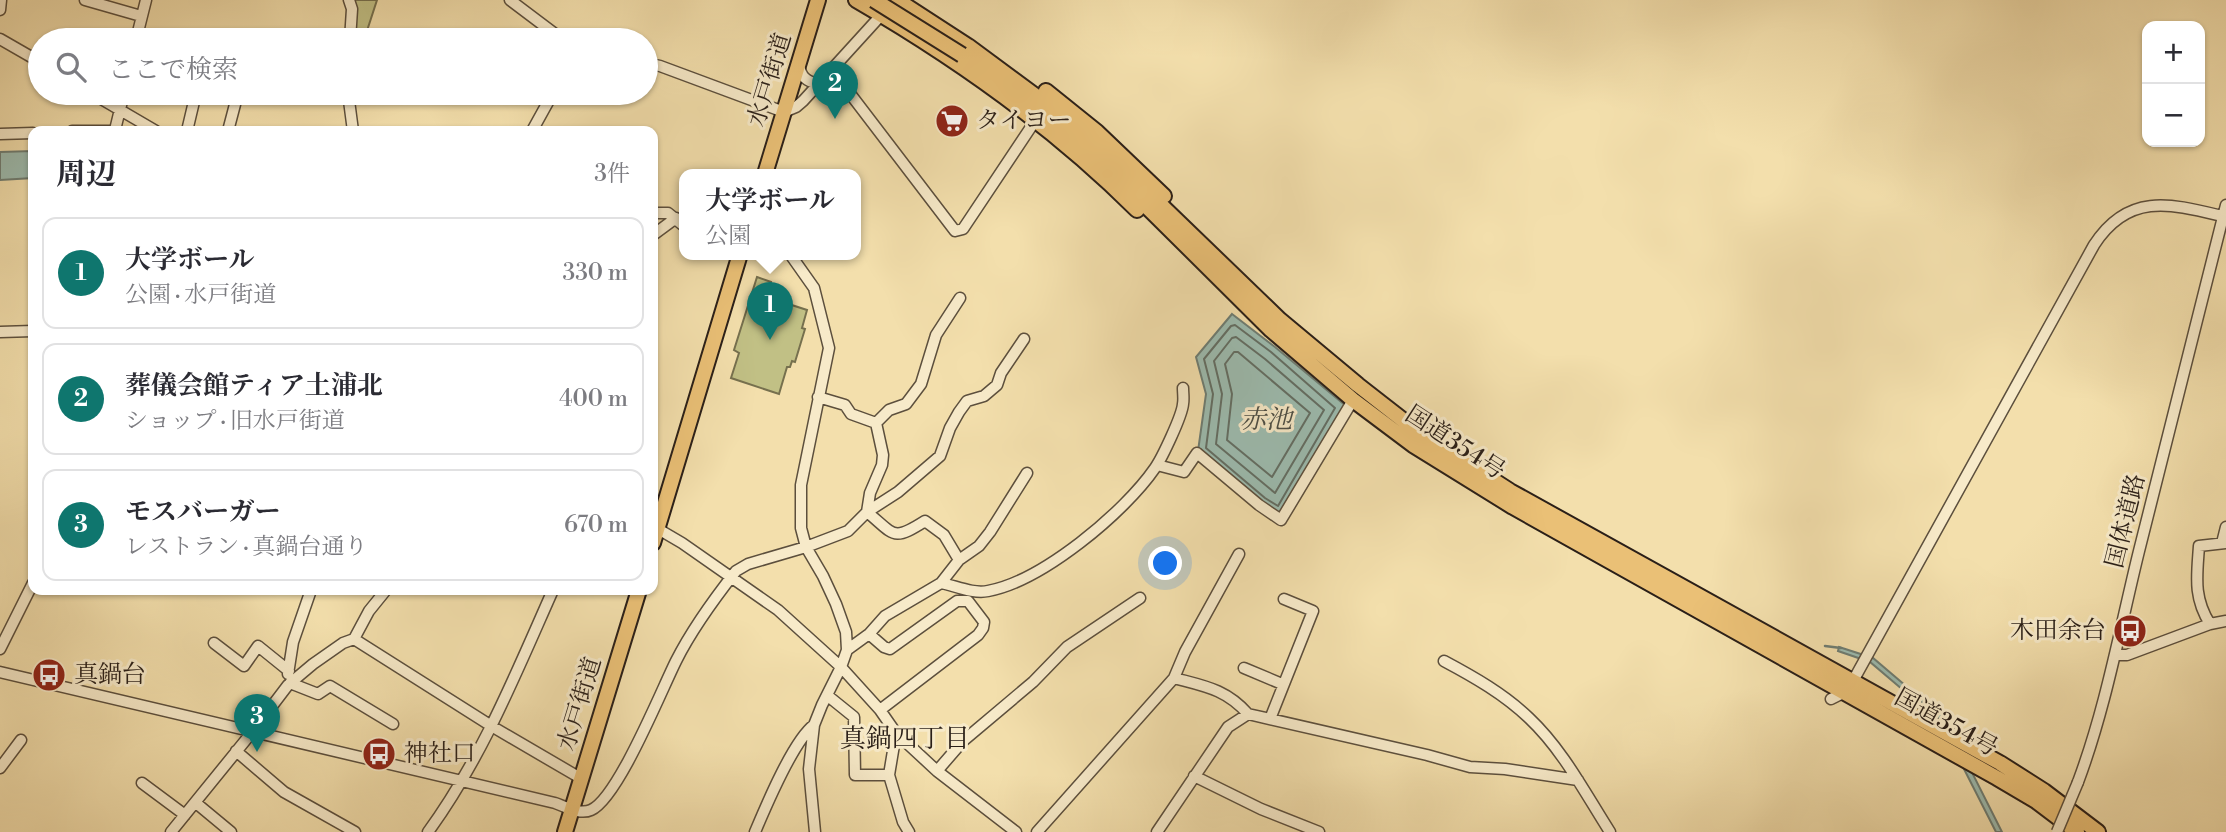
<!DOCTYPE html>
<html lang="ja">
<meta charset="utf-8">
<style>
:root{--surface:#fff;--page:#f2f2f3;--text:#2b2b33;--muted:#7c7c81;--line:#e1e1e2;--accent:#0f766e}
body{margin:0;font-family:"Libre Bodoni","Noto Serif JP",serif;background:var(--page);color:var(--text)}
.controls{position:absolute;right:21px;top:21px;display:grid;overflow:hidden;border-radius:14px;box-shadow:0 2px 5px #0004}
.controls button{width:63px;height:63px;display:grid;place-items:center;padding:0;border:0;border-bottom:2px solid var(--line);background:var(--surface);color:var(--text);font:35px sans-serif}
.you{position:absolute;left:1166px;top:564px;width:24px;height:24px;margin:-18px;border:5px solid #fff;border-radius:50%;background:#1a73e8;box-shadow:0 0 0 10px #1a73e833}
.badge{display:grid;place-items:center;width:46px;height:46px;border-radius:50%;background:var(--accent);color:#fff;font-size:23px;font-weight:700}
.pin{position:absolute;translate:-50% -58px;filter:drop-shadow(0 2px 4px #0008)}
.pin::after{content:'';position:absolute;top:37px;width:24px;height:21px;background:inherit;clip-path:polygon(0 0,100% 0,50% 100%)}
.popup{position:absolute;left:679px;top:169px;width:182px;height:91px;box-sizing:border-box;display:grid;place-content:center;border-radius:14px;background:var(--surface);filter:drop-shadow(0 2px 5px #0005);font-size:23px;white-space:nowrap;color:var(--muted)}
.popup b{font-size:26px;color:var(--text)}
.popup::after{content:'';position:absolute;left:50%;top:100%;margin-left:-14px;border:14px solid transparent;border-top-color:var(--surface)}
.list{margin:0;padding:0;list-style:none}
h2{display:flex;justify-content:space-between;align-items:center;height:91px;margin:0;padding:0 28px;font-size:30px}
h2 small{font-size:23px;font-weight:400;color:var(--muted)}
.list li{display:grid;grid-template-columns:46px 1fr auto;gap:21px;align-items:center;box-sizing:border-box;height:112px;margin:0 14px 14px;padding:0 14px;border:2px solid var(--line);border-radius:14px}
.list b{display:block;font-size:26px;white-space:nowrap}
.list p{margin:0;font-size:23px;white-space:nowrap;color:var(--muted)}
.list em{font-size:23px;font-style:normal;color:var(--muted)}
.icon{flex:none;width:38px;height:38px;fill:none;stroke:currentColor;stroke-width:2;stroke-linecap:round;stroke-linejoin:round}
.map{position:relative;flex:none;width:2226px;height:832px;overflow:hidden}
.search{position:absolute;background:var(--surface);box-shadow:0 2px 5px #0004;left:28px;top:28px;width:630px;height:77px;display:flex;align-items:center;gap:18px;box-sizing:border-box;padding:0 24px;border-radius:38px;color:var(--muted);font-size:26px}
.panel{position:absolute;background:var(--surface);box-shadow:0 2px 5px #0004;left:28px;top:126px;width:630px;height:469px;border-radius:14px}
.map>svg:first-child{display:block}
.green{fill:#c1c085;stroke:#76704e;stroke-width:2}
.water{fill:#9cbcb0;stroke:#6e7d73;stroke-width:2}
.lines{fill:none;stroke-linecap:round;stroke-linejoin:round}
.shore{stroke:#636e64;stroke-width:2}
.stream{stroke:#6e7d73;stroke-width:2.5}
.minor-casing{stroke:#5c4f3d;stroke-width:13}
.highway-casing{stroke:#2a1f18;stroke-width:18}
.minor{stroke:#f7eac9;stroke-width:10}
.highway{stroke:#eac076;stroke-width:14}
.minor-bridge-casing{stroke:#5c4f3d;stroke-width:13;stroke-linecap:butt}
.highway-bridge-casing{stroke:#2a1f18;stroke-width:18;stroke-linecap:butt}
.minor-bridge{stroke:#f7eac9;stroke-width:10}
.highway-bridge{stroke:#eac076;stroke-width:14}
.labels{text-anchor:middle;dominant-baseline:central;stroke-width:6;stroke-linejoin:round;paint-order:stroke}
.street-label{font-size:24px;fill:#2a1f18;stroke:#f7eac9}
.poi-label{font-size:24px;fill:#2a1f18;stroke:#f7eac9;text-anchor:start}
.water-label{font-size:26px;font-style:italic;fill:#4c4e46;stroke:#f7eac9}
.neighbourhood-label{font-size:26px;fill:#2a1f18;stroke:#f7eac9}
</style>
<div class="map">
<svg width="2226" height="832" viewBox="0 0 2226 832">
<rect width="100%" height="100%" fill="#f3dfac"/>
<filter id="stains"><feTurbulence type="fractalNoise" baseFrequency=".00286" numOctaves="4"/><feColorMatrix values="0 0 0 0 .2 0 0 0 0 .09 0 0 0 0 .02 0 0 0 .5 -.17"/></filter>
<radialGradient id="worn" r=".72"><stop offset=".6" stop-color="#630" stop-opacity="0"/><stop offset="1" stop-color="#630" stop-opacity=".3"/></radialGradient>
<path class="green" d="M352,0H377L364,40H353Z
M757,277L771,282L767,297L807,310L802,328L805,329L795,362L792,361L790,367H787L779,394L731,378L739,353L734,350Z"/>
<path class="water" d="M33,151V178L0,180V152Z
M1232,314L1275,347L1346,406L1280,518L1198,451L1206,394L1196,357Z
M1839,647L1873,658L1906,686L1939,707L2002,832H1996L1934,710L1903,690L1870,662L1838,651Z"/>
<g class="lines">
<path class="shore" d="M1235,325L1271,352L1335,408L1278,506L1265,498L1206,448L1213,394L1204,359L1231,326Z
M1236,337L1265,359L1324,410L1275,493L1216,444L1222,394L1214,361L1232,338Z
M1234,352H1238L1310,413L1272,477L1227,440L1232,394L1225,364Z"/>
<path class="stream" d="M1825,646L1841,648"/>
<defs>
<path id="minor" d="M85,0L141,16
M349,0L352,9L350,40
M510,0L563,40
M0,10L1,0
M0,39L40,62
M136,40L146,0
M646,63L660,66L784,112L796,107L803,101L884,12
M799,65C801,77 806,81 818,84
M832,70L955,231L963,229L1035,121
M91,93L156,131
M348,93L353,131
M308,95L332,93
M115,130L124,93
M72,131H114
M187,131L196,93
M228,131L238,93
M532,131L553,93
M0,134L33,133
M653,213H668L684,226
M653,235L676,218
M790,254L814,288L829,348L801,485V528L806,547L823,576L836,604L846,632L847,650L841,667L822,705L814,725L809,769L815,832
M0,332L33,331
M818,397L845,405L851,414L876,423L883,455L882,465L870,493L867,512C895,535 892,542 925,521L944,535L959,560
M876,423L889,410L906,404L921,384L936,335L960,298
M1157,465L1184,472L1197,453L1259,505L1281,520L1353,400
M653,526L682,543L778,610L841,667L880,710L896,733L937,771L1016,832
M2222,543L2226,527
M941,583L959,560L979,546L990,532L1027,473
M2210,624C2193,597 2197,576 2199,546L2226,543
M869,634L884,647L890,649L957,601H968L984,622L983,628L978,635L880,710
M354,639L493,727L582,779
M214,643L244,666L258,646L289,671
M0,649L33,583
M847,650L869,634L885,616L941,583C956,586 973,594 988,591C1042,581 1124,513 1155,468C1162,458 1182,416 1183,404C1184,399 1183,393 1183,388
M2116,655H2127L2210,624L2226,621
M1444,661C1474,677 1504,694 1529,718C1563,750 1585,793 1610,832
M1244,668L1282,684
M0,672L555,803C566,807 580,815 591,810C618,798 661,691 676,661C692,629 714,599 736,571L748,564L806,547L848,531L867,512L898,492L940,456L950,428L959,412L967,401L984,396L997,385L1001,373L1024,339
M288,674L293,642L311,590
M1174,678C1204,686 1226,689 1248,714L1427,755L1470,767L1505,769L1578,780
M290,683L318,694L330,686L393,724
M828,696L854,717L855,775H889
M1831,699L1843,693L1853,681L2094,245C2129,191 2172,204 2226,217
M1270,719L1313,611L1284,599
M896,733L889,775L903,822L909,832
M236,751L284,792L355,832
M0,768L21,740
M937,771L963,741L1033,682L1067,647L1140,598
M1194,776L1261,809L1319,832
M2078,782C2106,707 2120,628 2139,551C2168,435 2198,320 2226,205
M142,783L185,815
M196,803L231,832
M171,832L253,731L288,685L313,664L343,643L354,639L369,611L386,590
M428,832C482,758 516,673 553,590
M755,832C766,806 793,741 814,725
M1037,832L1174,678L1185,652L1239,554
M1157,832L1228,727L1248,714"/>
<path id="highway" d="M856,0C956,58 1055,128 1137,210
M897,0L968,46L1060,114L1164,208L1280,320L1358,385L1417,431L1510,491L2000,763L2044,791L2098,832
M962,55L1038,111L1091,155L1139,199L1271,330L1353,400L1413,445L1513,507L1997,778L2036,801L2077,832
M1046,91L1097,132L1164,196
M765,174L818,0
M653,543L740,254
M565,832L639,590"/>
</defs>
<use href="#minor" class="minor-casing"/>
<use href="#highway" class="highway-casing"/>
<use href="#minor" class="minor"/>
<use href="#highway" class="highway"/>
<defs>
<path id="minor-bridge" d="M2057,832L2078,782"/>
<path id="highway-bridge" d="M874,0L962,55"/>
</defs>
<use href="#minor-bridge" class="minor-bridge-casing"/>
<use href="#highway-bridge" class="highway-bridge-casing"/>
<use href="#minor-bridge" class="minor-bridge"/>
<use href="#highway-bridge" class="highway-bridge"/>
</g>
<defs>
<symbol id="supermarket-disc" viewBox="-11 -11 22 22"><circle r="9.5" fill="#8f2418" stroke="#f7eac9"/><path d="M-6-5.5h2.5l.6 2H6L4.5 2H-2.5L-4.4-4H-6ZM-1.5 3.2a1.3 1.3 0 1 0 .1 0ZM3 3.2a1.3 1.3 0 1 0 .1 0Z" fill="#fff"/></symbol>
<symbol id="bus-disc" viewBox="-11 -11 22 22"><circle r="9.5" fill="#8f2418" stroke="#f7eac9"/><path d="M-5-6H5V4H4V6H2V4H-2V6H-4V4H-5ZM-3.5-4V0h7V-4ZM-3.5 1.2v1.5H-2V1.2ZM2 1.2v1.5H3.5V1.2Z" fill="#fff"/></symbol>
</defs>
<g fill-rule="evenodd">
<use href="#supermarket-disc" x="933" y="102" width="38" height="38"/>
<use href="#bus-disc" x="2111" y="612" width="38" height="38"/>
<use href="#bus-disc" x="30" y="656" width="38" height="38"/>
<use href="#bus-disc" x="360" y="735" width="38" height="38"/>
</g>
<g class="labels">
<g class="street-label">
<text transform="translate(770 80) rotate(-73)">水戸街道</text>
<text transform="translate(1455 443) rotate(33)">国道354号</text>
<text transform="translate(2126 521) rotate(-76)">国体道路</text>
<text transform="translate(580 704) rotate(-73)">水戸街道</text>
<text transform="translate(1946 723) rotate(29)">国道354号</text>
</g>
<g class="poi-label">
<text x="976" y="121">タイヨー</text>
<text x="2106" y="631" text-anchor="end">木田余台</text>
<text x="74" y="675">真鍋台</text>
<text x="404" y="754">神社口</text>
</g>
<g class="water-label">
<text x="1266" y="420">赤池</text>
</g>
<g class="neighbourhood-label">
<text x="905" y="739">真鍋四丁目</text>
</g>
</g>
<rect width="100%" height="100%" filter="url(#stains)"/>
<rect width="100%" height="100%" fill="url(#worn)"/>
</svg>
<div class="controls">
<button>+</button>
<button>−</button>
</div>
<div class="you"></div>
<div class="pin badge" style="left:770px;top:340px">1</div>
<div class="popup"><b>大学ボール</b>公園</div>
<div class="pin badge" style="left:835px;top:119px">2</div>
<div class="pin badge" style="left:257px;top:752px">3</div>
<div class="search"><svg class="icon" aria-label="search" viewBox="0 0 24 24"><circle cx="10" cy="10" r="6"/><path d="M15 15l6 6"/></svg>ここで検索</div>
<section class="panel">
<h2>周辺<small>3件</small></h2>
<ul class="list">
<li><span class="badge">1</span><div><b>大学ボール</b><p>公園 · 水戸街道</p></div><em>330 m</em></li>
<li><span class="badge">2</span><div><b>葬儀会館ティア土浦北</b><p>ショップ · 旧水戸街道</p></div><em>400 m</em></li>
<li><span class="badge">3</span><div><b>モスバーガー</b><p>レストラン · 真鍋台通り</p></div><em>670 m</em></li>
</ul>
</section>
</div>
